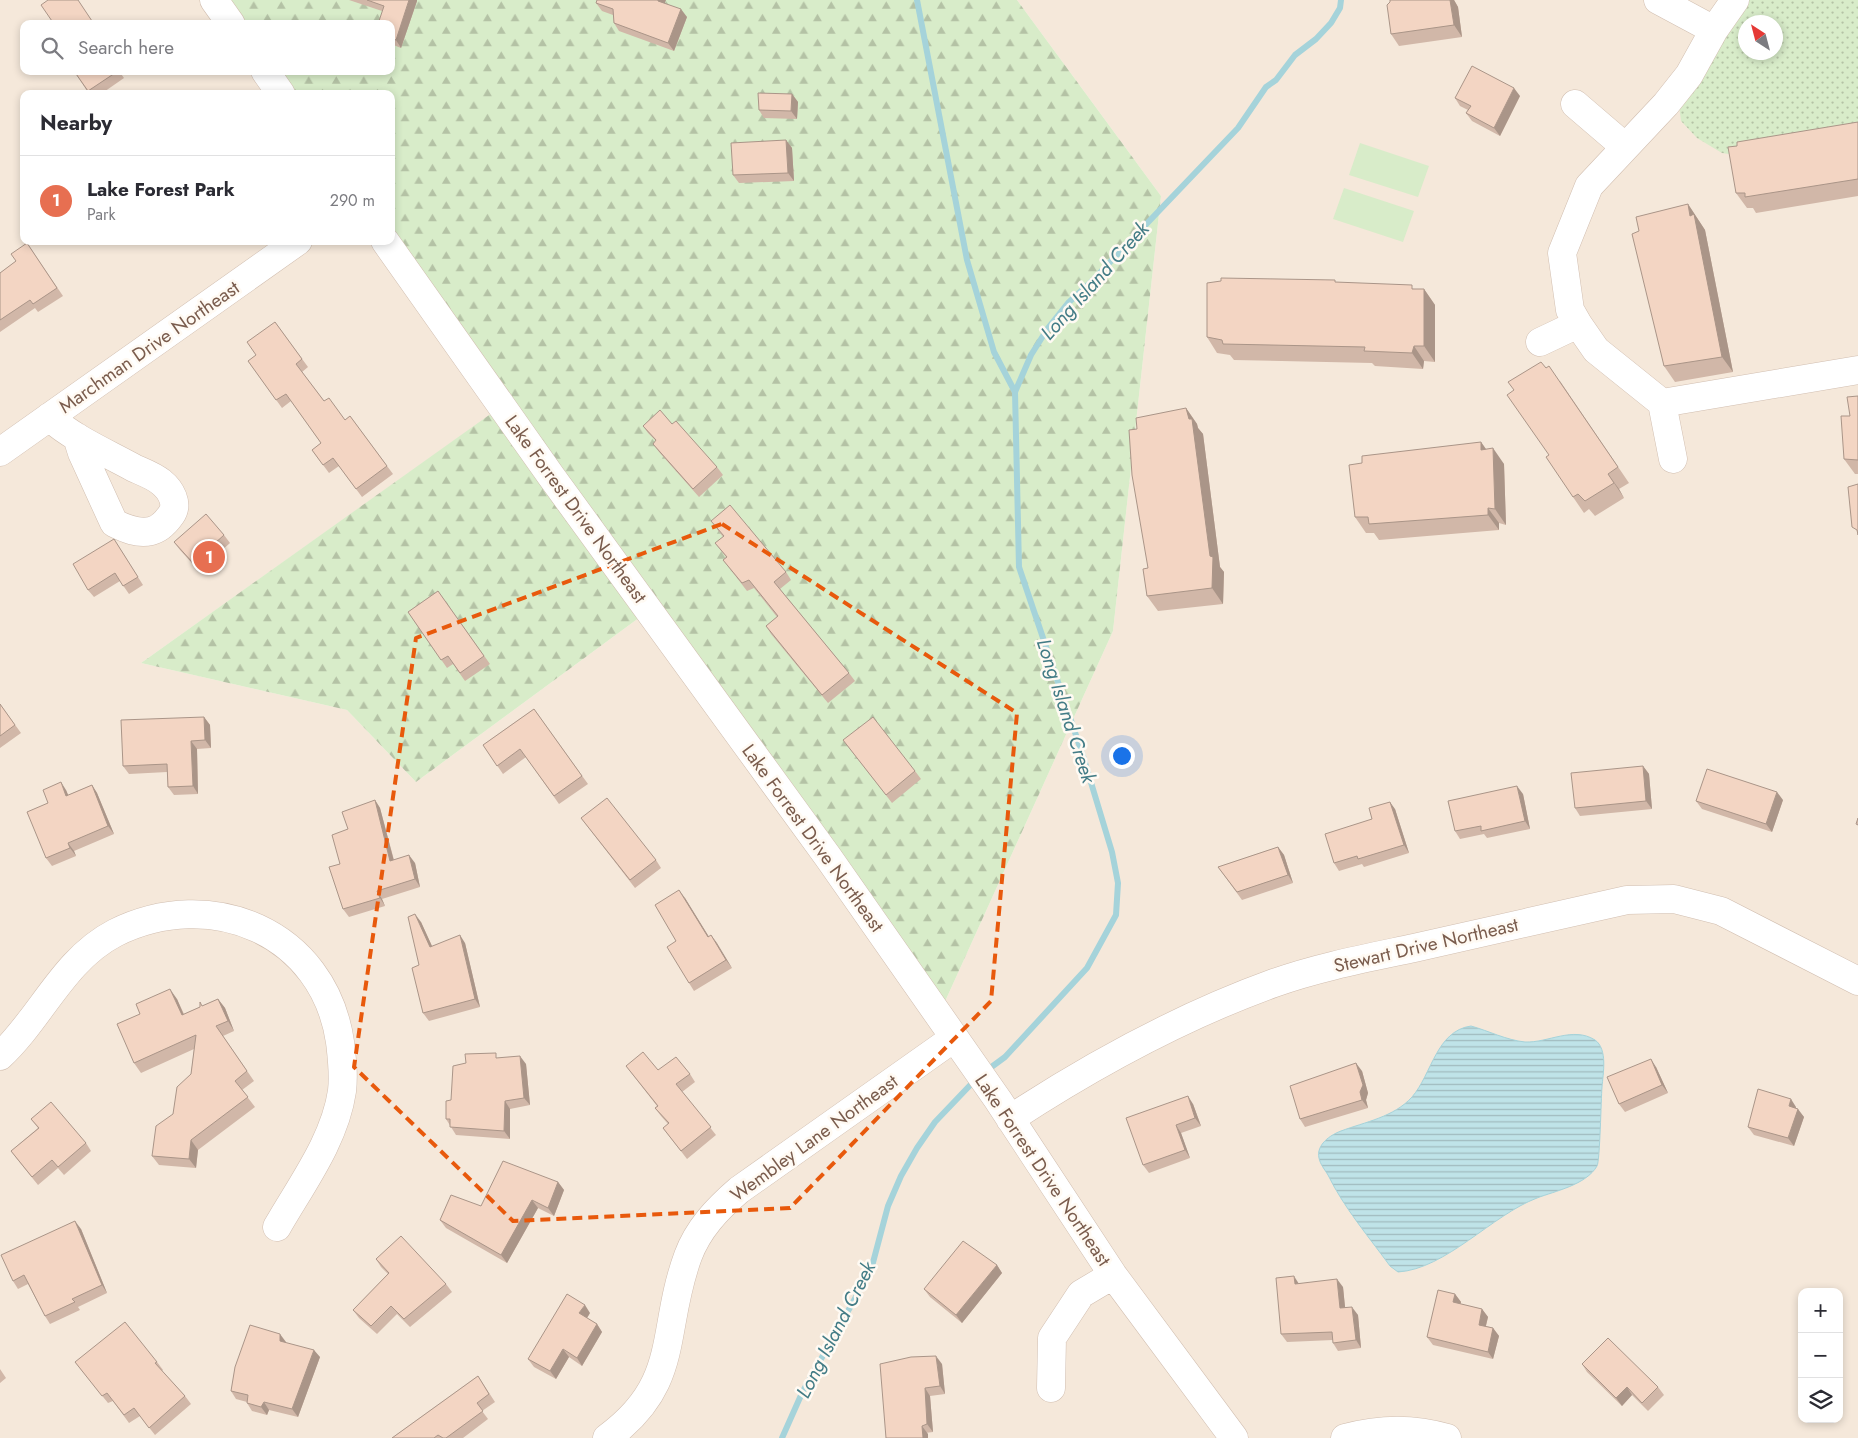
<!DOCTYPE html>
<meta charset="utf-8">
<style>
:root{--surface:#fff;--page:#f2f2f3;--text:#2b2b33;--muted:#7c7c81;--line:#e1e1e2;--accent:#e76f51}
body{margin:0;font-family:Jost,sans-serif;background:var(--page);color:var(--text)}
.controls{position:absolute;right:15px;bottom:15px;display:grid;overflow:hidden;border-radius:10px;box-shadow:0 2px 8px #0003}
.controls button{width:45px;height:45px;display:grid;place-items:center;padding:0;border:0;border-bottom:1px solid var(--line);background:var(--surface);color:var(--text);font:25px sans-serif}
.compass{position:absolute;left:1738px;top:15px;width:45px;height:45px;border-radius:50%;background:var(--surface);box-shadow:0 2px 8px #0003;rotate:324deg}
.you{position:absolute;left:1121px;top:755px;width:18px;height:18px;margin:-12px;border:4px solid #fff;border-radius:50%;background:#1a73e8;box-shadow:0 0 0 8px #1a73e833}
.badge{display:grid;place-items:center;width:32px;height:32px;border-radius:50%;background:var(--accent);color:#fff;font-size:16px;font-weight:700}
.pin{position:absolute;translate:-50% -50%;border:2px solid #fff;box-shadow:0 1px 5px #0006}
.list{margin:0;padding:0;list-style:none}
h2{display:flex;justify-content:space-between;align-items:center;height:65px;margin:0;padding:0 20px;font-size:21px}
h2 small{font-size:16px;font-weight:400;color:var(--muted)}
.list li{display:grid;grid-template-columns:32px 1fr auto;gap:15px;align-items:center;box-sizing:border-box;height:90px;padding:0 20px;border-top:1px solid var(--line)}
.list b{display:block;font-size:19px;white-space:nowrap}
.list p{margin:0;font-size:16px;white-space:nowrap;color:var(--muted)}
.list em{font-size:16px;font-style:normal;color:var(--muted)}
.icon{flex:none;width:28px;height:28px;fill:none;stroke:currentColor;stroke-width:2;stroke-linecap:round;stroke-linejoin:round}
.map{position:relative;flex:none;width:1858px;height:1438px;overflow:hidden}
.search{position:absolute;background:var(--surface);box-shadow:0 2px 8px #0003;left:20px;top:20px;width:375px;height:55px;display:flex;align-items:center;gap:12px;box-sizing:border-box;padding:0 18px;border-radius:10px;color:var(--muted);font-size:19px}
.panel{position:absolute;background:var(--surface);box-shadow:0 2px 8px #0003;left:20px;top:90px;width:375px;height:155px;border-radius:10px}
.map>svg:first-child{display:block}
.residential{fill:#f5e8da;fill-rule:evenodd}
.grass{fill:url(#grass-dots);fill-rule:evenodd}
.forest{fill:url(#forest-firs)}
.pitch{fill:#d8ecc9}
.water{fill:url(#water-rules);stroke:#a5d3da}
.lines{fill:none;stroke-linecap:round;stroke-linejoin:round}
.stream{stroke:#a5d3da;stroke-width:6}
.minor-casing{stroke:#d1beb0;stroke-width:29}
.minor{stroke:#fff;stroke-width:28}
.wall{fill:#d1b7a8}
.shaded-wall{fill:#aa9588}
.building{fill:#f3d5c3;stroke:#aa9588}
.marked{fill:none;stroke:#e8590c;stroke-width:4;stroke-dasharray:10 6;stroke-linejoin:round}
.labels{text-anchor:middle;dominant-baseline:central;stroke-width:5;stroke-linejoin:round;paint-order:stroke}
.street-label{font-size:19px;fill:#7a5c4d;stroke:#fffaf3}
.water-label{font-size:20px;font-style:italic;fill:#437c86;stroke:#fffaf3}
</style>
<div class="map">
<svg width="1858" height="1438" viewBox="0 0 1858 1438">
<defs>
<pattern id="grass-dots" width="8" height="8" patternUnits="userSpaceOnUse" patternTransform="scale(1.25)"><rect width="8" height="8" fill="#d8ecc9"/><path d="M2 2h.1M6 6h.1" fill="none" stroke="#b4c2a5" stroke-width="1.8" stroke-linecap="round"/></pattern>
<pattern id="forest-firs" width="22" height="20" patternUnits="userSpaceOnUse" patternTransform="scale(1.25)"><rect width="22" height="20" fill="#d8ecc9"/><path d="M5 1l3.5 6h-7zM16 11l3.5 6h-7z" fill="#b4c2a5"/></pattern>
<pattern id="water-rules" width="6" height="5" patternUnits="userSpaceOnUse" patternTransform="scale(1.25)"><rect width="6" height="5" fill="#bfe3e8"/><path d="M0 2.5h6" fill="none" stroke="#a0bbbe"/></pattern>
</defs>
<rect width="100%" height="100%" fill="#fdf6ec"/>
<path class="residential" d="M0,0H224L241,24H24V71H274L290,94H24V241H391L507,403L141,663L347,710L416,782L651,609L938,1017L1113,631L1161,196L1017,0H1858V1438H0ZM1746,22H1776V52H1746ZM1802,1292H1839V1419H1802Z"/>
<path class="grass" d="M1735,0H1858V139L1748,157L1722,153L1697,138L1681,121L1679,105ZM1746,22H1776V52H1746Z"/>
<path class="forest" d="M224,0H1017L1161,196L1113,631L938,1017L651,609L416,782L347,710L141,663L506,403L391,238V94H290L274,71H391V24H241Z"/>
<path class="pitch" d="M1360,143L1429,166L1418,197L1349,175Z
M1344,188L1414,211L1403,242L1333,219Z"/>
<path class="water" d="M1471,1026C1489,1031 1506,1040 1525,1042C1548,1043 1573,1026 1595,1040C1608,1049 1603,1074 1602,1087C1601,1099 1600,1161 1597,1166C1586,1185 1555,1191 1537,1198C1492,1215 1446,1269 1398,1272L1390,1266C1369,1237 1344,1208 1328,1175C1325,1170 1320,1164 1319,1158C1316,1145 1330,1135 1341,1131C1365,1122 1394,1117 1412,1097C1432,1074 1436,1031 1471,1026Z"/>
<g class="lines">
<path class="stream" d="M917,0L967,260L994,352L1015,392
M986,1071L1005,1057L1087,968L1116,915L1118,883L1112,852L1083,756L1019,567L1015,392L1031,355L1048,328L1068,303L1092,281L1238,128L1266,87L1276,80L1295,55L1316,39L1331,23L1340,8L1341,0
M782,1438L802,1393L871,1270L888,1206L901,1176L917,1148L935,1122L976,1079"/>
<defs>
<path id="minor" d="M214,0L231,24
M1658,0L1714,30
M1735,0L1714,30L1689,75L1666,104L1589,186L1562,253L1570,310L1578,324L1596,350L1662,403L1858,370
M265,71L281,94
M1575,104L1624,146
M385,241L551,476L828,857L998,1100L1113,1275L1234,1438
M1540,342L1578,324
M1662,403L1673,459
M49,417C74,439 105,452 134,468C143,472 154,476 161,482C171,490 179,504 171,515C166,522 160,529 151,531C138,534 126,529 114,523L82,453L77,437
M0,452L298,241
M0,1056C41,1018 63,960 115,933C211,885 324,932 340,1042C342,1059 344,1074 342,1091C335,1140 301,1185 277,1227
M1010,1119C1094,1064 1180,1017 1274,983C1319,967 1367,958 1414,948C1485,932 1556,916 1627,900L1674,899L1721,911L1858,981
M1051,1388L1052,1338L1081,1294L1113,1275
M607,1438C682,1383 660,1332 688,1256C698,1229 717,1209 739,1190L954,1038
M1345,1438C1378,1429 1414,1428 1447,1438"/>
</defs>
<use href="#minor" class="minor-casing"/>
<use href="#minor" class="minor"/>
</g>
<path class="wall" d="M349,0H417V1L401,48L391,44V24L382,11Z
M1390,0H1454L1458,7L1462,37L1399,46L1391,34Z
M596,3L665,4L687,17L674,51L619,31L614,23L613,15L602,11Z
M74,71H119L124,78L101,94H89Z
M792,94L798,102L797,119L764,118L759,110Z
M1520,96L1500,136L1472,121L1466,113L1468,110L1460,106L1455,98Z
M1858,122V196L1756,213L1753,208H1747L1736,193L1737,146Z
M786,140L792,148L794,181L739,183L733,175Z
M1688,204L1705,230L1733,372L1675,382L1664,366L1639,231Z
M27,243L63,296L38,312L35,308L0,332V273L16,261Z
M1336,282L1415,289H1424L1435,305V362L1424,361L1423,369L1375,366L1372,363L1234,360L1230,355L1217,353L1207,337Z
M275,322L308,367L302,372L324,401L345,420L350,416L393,474L362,497L339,466L329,473L312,450L321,443L291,401L282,408L248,361L256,355Z
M1560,381L1629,483L1619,489L1624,498L1595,516L1589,509L1584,513L1573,497L1549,455Z
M1858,396V474H1855L1844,459L1850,416Z
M1186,408L1197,424L1198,428L1203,434L1220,567L1224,572L1223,604L1158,611L1147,596L1148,568L1137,429Z
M672,424L717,467L723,475L699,497L659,452L653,444L656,441L648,433L643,426Z
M1481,442L1486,449L1504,464L1506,525L1499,523V530L1379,540L1374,533H1366L1355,517Z
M711,521L786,572L791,580L780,589L849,673L855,681L828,703L771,634L766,626L777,617L754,588L747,591L723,560L726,557L715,543L723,537Z
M224,535L230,543L199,571L180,550L174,542Z
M114,539L143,585L129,594L120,581L94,597L88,590Z
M438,591L490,664L465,681L453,664L447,668L408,612Z
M0,704L21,733L0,748Z
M534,709L588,784L559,804L526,757L503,774L483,745Z
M204,717L210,725L211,748L197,749L198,794L174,795L168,787L167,772L129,774L123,766Z
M843,740L915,771L921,779L892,803Z
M1643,766L1649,774L1652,809L1580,816L1575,808Z
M92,785L97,793L114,834L74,851L76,856L52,866L46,858L48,803L66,790L68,795Z
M1523,794L1530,829L1487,838L1484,834L1460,839L1455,831Z
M375,800L380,808L394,860L415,863L420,887L382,899L385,906L349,917L343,909L340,864L348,829Z
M1783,800L1772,832L1702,809L1696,801Z
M1395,809L1409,853L1364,867L1362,864L1339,871L1334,863L1372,819Z
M581,818L656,860L661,868L635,888Z
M1278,847L1284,855L1293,883L1242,900L1218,867Z
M685,898L709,937L711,935L732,968L694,991L689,983L676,941Z
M421,922L432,946L465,943L480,1007L429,1021L423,1013L419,965Z
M177,999L184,1014L218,999L225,1008L234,1031L223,1036L254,1081L242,1090L255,1107L198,1150L196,1168L159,1165L152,1156L173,1114L191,1074L194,1049L141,1073L134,1063Z
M499,1058L526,1064L530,1105L510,1109V1139L456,1135L446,1119L451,1100Z
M626,1066L690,1074L695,1082L682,1092L716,1135L687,1159L663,1128L668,1124L661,1116L655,1108L657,1106Z
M1656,1067L1668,1093L1625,1112L1619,1104Z
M1362,1071L1368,1093L1366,1100L1368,1108L1305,1127L1300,1119Z
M1193,1104L1201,1126L1181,1133L1190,1158L1149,1173L1143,1165Z
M1796,1107V1108L1804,1117L1794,1146L1754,1135L1748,1127Z
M31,1119L86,1143L91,1151L64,1175L58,1168L38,1185L17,1159L11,1151L38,1128Z
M558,1182L564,1190L554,1216L538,1208L507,1263L446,1228L440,1220L481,1206Z
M81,1229L107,1293L78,1307L80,1310L50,1324L45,1316L28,1284L18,1289L13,1281Z
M376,1259L446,1284L452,1292L410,1327L397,1314L377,1334L359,1318L353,1310L388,1274L381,1267Z
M997,1265L1002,1273L962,1323L930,1297L924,1289Z
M1299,1283L1343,1287L1345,1308L1358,1315L1361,1348L1338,1351L1333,1343V1340L1287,1342L1281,1334Z
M1455,1294L1461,1302L1460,1304L1482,1309L1488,1317L1486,1326L1493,1328L1499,1336L1493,1359L1433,1345L1427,1337Z
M590,1313L587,1318L597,1324L602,1332L582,1366L569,1357L556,1379L534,1367L528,1359Z
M286,1343L320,1357L298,1417L269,1410L267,1415L252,1411L247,1403V1402L236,1399L231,1391Z
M75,1362H157L163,1370L162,1371L185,1396L191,1404L155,1435L140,1416L129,1423L113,1401L108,1403Z
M942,1364L945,1394L930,1396L933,1432L886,1438Z
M1582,1364L1658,1387L1664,1395L1648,1411L1632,1395L1622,1406L1587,1372Z
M0,1369L6,1378L0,1383Z
M478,1376L495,1402L482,1411L488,1419L463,1438H392Z"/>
<path class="shaded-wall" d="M409,0H417V1L401,48L396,40Z
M658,0H666L663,9L658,1Z
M1450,0H1454L1458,7L1462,37L1454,25Z
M681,9L687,17L674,51L668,43Z
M1514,88L1520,96L1500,136L1494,128Z
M792,94L798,102L797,119L791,111Z
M786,140L792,148L794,181L788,173Z
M1688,204L1705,230L1733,372L1722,357L1690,216Z
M1424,289L1435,305V362L1424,346Z
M1414,346L1424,361L1423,369L1412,353Z
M1186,408L1197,424L1198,428L1203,434L1220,567L1224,572L1223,604L1212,588L1210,556Z
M1481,442L1492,458L1481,450Z
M1493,448L1504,464L1506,525L1495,509Z
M1608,474L1619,489L1624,498Z
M1488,508L1499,523V530L1488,515Z
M204,717L210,725L211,748L205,740Z
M191,741L197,749L198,794L193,786Z
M1643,766L1649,774L1652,809L1646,801Z
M61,782L66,790L72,804L66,796Z
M92,785L97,793L114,834L108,826Z
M1517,786L1523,794L1530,829L1525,821Z
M1777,792L1783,800L1772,832L1766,824Z
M375,800L380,808L396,869L390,861Z
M1390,802L1395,809L1409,853L1404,845Z
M68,843L74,851L76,856L70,848Z
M1278,847L1284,855L1293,883L1288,875Z
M409,855L415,863L420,887L415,879Z
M679,890L685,898L714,945L708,937Z
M377,891L382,899L385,906L380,898Z
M415,914L421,922L436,955L430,947Z
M460,935L465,943L480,1007L475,999Z
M711,935L717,943L732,968L726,960Z
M170,989L177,999L188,1025L182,1015Z
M218,999L225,1008L234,1031L228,1021Z
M520,1056L526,1064L530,1105L524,1098Z
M1651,1059L1656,1067L1668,1093L1662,1085Z
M1356,1063L1362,1071L1368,1093L1366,1100L1368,1108L1362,1100L1360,1092Z
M1188,1096L1193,1104L1201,1126L1195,1118Z
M1791,1099L1796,1107L1794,1114L1789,1106Z
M505,1101L510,1109V1139L504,1131Z
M1798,1109L1804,1117L1794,1146L1788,1138Z
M1176,1125L1181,1133L1190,1158L1185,1150Z
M191,1140L198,1150L196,1168L189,1159Z
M558,1182L564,1190L554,1216L548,1208Z
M532,1200L538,1208L507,1263L501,1255Z
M75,1221L81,1229L107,1293L102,1285Z
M997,1265L1002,1273L962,1323L956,1315Z
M1294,1276L1299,1284H1295Z
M1337,1279L1343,1287L1346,1316L1340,1308Z
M1455,1294L1461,1302L1459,1310L1453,1302Z
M585,1305L590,1313L585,1321L579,1313Z
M1352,1307L1358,1315L1361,1348L1356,1340Z
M1482,1309L1488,1317L1484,1333L1479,1325Z
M597,1324L602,1332L582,1366L577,1358Z
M1493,1328L1499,1336L1493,1359L1488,1352Z
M280,1334L286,1342L285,1349L280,1341Z
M563,1349L569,1357L556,1379L550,1371Z
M314,1350L320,1357L298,1417L292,1409Z
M936,1356L942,1364L945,1394L940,1386Z
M1627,1387L1632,1395L1622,1406L1616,1398Z
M925,1388L930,1396L933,1432L927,1424Z
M264,1402L269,1410L267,1415L261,1407Z
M922,1426L928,1434V1438H923Z"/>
<path class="building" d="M48,0H78L94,24H54L41,5Z
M367,0H409L396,40L391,38V24H378L384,6Z
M597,0H658V1L681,9L668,43L614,23L613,9L596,3Z
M1390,0H1450L1454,25L1391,34L1387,5L1390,2Z
M1472,66L1514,88L1494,128L1466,113L1471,106L1455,98Z
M74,71H118L88,91Z
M758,93L792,94L791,111L759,110Z
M1858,122V179L1745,197V193H1736L1728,147L1737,146V142Z
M786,140L788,173L733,175L731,143Z
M1688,204L1690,216L1694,214L1722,357L1664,366L1632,234L1639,231L1636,217Z
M27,243L57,288L33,304L30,300L0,320V273L16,261L11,254Z
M1221,278L1335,280V282L1412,285V289H1424V346H1414L1412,353L1364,351L1365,347L1223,344L1222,340L1207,337V283L1221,281Z
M275,322L302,359L296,364L324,401L329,398L345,420L350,416L387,466L356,489L333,458L323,465L312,450L321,443L286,394L276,400L248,361L256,355L247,342Z
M1541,362L1546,368L1549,366L1618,467L1608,474L1614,483L1585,501L1578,494L1573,497L1546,457L1549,455L1507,395L1514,390L1508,382Z
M1858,396V460L1844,459L1841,416H1850L1847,397Z
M1186,408L1189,419H1192L1210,556L1213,557L1212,588L1147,596L1143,569L1148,568L1132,475L1129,430L1137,429L1136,418Z
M660,410L672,424L676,421L717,467L693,489L653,444L656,440L643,426Z
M1481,442V450L1493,448L1495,509L1488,508V515L1369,524L1368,517H1355L1349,465L1362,463V456Z
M1858,484V535L1857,530L1852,527L1848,487Z
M730,505L786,572L774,582L849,673L822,695L766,626L778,616L749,580L742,583L723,560L727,557L715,543L724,536L711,521Z
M206,514L224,535L193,563L174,542Z
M114,539L138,577L123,586L115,573L88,590L73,564Z
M438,591L484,656L460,673L448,656L441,660L408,612Z
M0,704L15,725L0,736Z
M534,709L582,776L554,796L520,749L497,766L483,745Z
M204,717L205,740L191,741L193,786L168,787L167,764L123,766L121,720Z
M873,717L915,771L886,795L843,740Z
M1643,766L1646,801L1575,808L1571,773Z
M1707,769L1777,792L1766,824L1696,801Z
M61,782L66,796L92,785L108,826L68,843L70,848L46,858L27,812L48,803L43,790Z
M1517,786L1525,821L1481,831V826L1455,831L1448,801Z
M607,798L656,860L630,880L581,818Z
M375,800L390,861L409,855L415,879L377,891L380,898L343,909L329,867L340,864L332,835L348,829L342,812Z
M1390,802L1404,845L1358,859L1357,856L1334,863L1325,834L1372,819L1369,808Z
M1858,818V825L1856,824Z
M1278,847L1288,875L1237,892L1218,867Z
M679,890L708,937L711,935L726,960L689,983L667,947L676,941L655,905Z
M415,914L430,947L460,935L475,999L423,1013L412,968L419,965L408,917Z
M170,989L182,1015L200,1007V1002L202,1006L218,999L228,1021L216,1026L247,1071L235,1081L248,1097L191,1140L189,1159L152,1156L156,1126L173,1114L177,1087L191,1074L196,1035L134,1063L117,1024L140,1014L136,1004Z
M643,1052L658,1070L676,1057L690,1074L676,1084L711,1127L681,1151L663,1128L669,1123L655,1108L658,1106L626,1066Z
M496,1053V1058L520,1056L524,1098L505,1101L504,1131L450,1127V1119H446V1101L451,1100L453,1066L466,1063L465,1054Z
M1651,1059L1662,1085L1619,1104L1607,1077Z
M1356,1063L1363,1085L1360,1092L1362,1100L1300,1119L1290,1086Z
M1758,1089L1791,1099L1789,1106L1798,1109L1788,1138L1748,1127Z
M1188,1096L1195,1118L1176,1125L1185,1150L1143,1165L1126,1118Z
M51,1102L86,1143L58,1167L52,1160L32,1177L11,1151L39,1128L31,1119Z
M503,1161L558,1182L548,1208L532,1200L501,1255L440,1220L451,1195L481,1206Z
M75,1221L102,1285L72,1299L75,1302L45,1316L24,1275L13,1281L1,1255Z
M401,1236L446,1284L404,1319L391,1306L371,1326L353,1310L389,1273L376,1259Z
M963,1241L997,1265L956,1315L924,1289Z
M1294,1276L1295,1284L1337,1279L1340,1308L1352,1307L1356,1340L1333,1343L1332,1332L1281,1334L1276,1278Z
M1438,1290L1455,1294L1453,1302L1482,1309L1479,1325L1493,1328L1488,1352L1427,1337Z
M567,1294L585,1305L579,1313L597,1324L577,1358L563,1349L550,1371L528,1359Z
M125,1322L157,1362L155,1363L185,1396L149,1428L134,1408L124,1415L107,1393L102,1396L75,1362Z
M250,1325L280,1334V1341L314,1350L292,1409L264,1402L261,1407L247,1403L248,1395L231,1391L235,1367Z
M1608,1338L1658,1387L1642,1403L1627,1387L1616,1398L1582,1364Z
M936,1356L940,1386L925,1388L927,1424L922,1426L923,1438H886L880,1364L911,1357Z
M478,1376L489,1394L477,1403L483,1411L446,1438H443L438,1435L434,1438H392Z"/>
<path class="marked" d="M722,524L1017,713L991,1001L790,1208L513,1221L354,1067L416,638Z"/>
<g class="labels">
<g class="street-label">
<text transform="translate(149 347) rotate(-35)">Marchman Drive Northeast</text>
<text transform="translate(576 509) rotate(54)">Lake Forrest Drive Northeast</text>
<text transform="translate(813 838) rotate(54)">Lake Forrest Drive Northeast</text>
<text transform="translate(1426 945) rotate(-13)">Stewart Drive Northeast</text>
<text transform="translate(814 1138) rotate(-36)">Wembley Lane Northeast</text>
<text transform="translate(1043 1170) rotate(56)">Lake Forrest Drive Northeast</text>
</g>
<g class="water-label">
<text transform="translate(1095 281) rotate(-48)">Long Island Creek</text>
<text transform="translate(1066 711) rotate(72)">Long Island Creek</text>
<text transform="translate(836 1330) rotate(-63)">Long Island Creek</text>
</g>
</g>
</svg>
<div class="controls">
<button>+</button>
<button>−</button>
<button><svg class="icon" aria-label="layers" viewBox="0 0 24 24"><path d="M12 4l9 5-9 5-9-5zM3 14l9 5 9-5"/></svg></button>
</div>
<svg class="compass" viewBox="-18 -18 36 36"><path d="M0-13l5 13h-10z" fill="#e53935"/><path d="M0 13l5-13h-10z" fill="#7c7c81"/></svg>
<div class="you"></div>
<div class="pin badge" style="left:209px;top:557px">1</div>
<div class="search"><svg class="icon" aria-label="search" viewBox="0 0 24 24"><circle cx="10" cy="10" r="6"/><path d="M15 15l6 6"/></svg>Search here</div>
<section class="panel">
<h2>Nearby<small></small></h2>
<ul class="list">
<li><span class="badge">1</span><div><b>Lake Forest Park</b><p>Park</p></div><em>290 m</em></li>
</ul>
</section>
</div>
